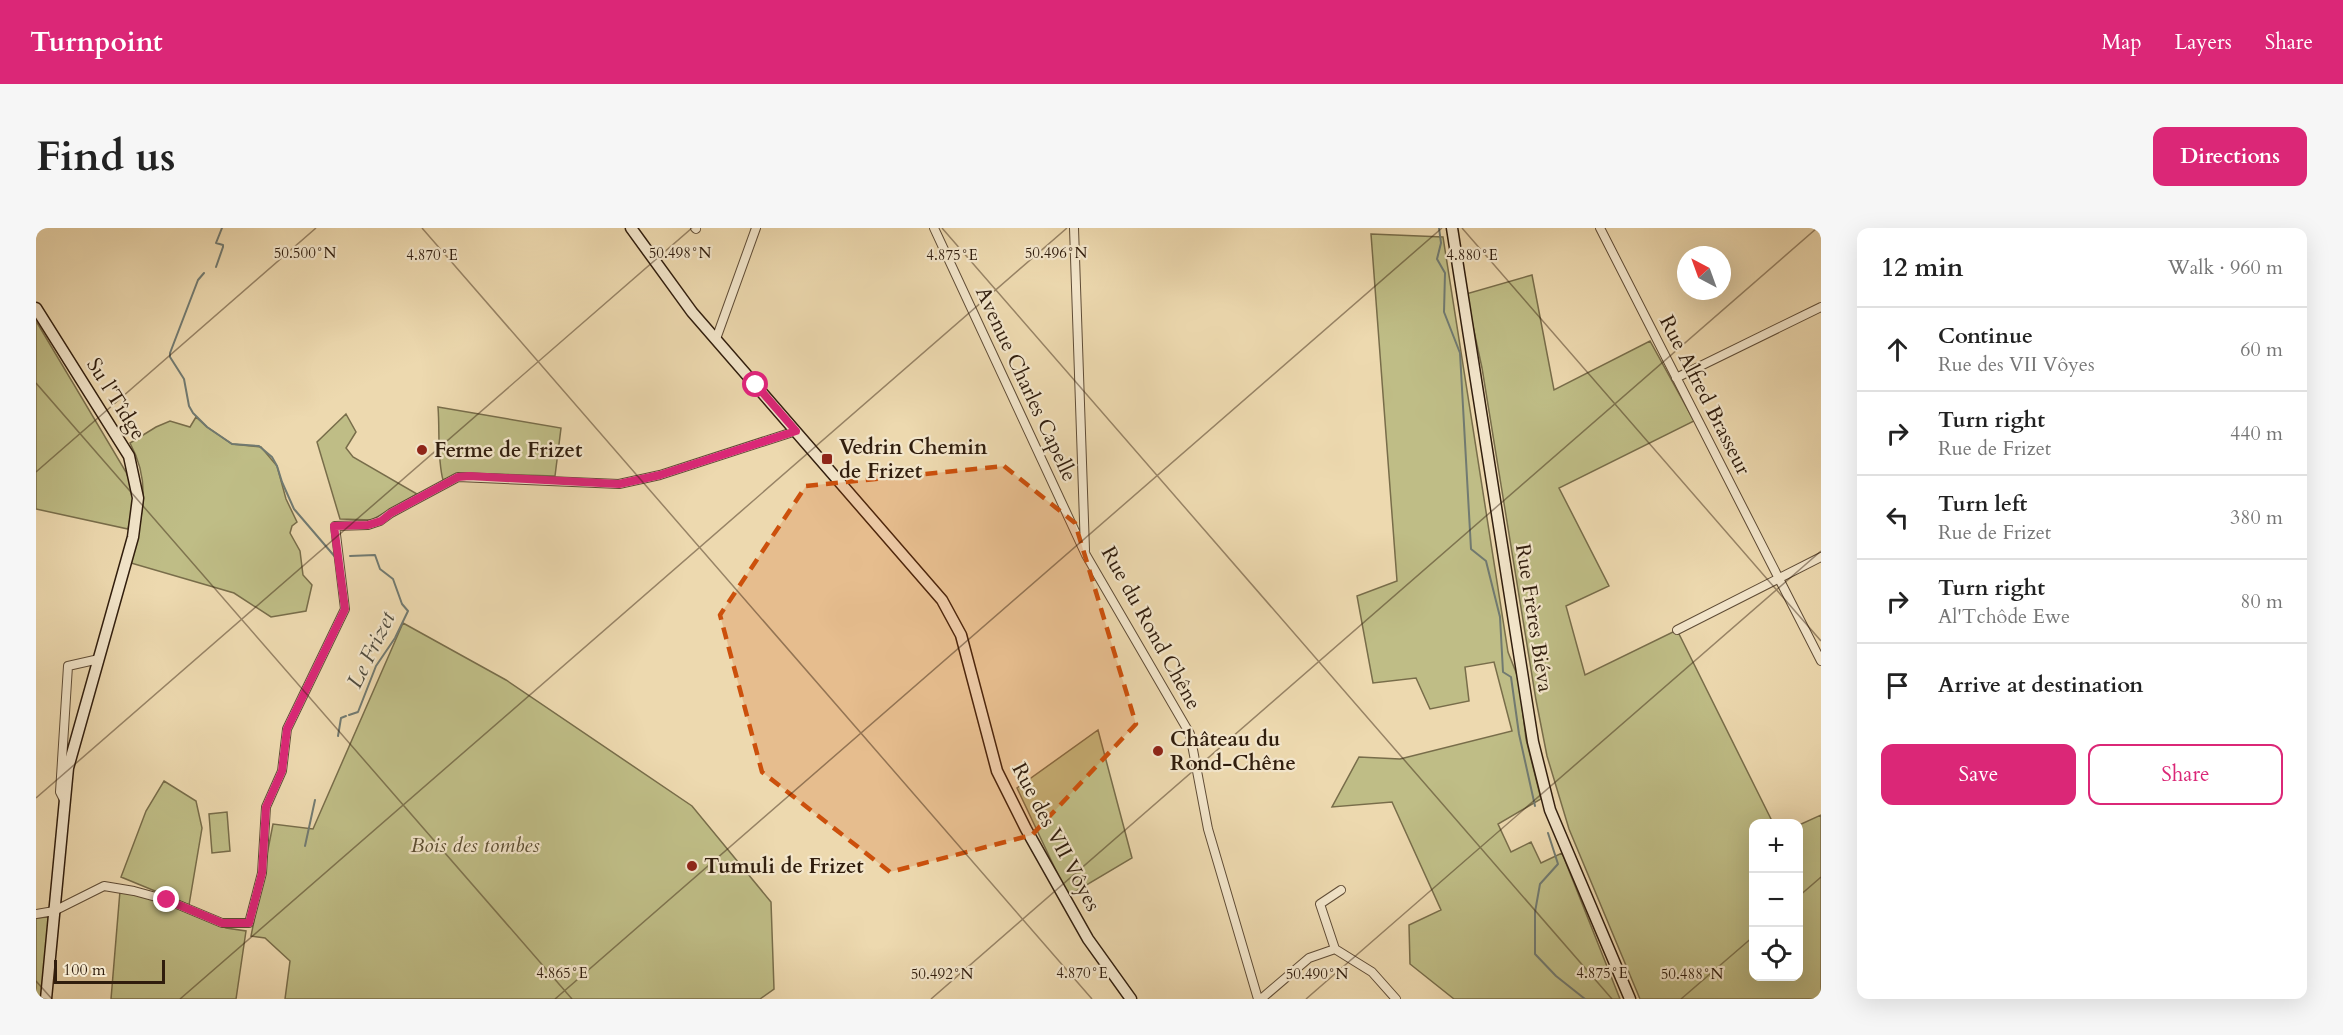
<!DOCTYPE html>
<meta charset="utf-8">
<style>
:root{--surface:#fff;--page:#f6f6f6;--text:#222;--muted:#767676;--line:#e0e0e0;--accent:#db2777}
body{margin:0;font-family:Cardo,serif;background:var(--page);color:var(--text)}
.controls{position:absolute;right:18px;bottom:18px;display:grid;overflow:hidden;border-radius:12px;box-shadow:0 6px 24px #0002}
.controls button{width:54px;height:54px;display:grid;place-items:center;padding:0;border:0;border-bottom:2px solid var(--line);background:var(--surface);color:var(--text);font:30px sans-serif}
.compass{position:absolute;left:1641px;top:18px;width:54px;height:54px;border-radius:50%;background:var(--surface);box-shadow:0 6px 24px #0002;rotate:319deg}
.scale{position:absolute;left:18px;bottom:15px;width:111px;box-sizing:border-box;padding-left:6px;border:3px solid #301d0d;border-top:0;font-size:16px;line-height:21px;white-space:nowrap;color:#301d0d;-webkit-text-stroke:4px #f3e6cb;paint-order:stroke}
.stop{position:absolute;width:18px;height:18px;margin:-14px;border:4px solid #db2777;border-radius:50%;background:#fff}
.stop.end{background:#db2777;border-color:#fff;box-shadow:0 2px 6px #0008}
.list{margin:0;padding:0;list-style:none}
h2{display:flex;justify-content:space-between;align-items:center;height:78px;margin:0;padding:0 24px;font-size:26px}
h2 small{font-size:20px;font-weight:400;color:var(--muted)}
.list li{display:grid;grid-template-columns:39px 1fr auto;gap:18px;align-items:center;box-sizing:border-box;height:84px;padding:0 24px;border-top:2px solid var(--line)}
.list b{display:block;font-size:22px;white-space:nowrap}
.list p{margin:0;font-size:20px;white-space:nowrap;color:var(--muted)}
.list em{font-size:20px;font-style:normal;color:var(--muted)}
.actions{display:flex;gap:12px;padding:18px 24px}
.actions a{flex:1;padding:14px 0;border:2px solid var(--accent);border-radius:12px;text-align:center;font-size:21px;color:var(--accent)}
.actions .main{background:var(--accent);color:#fff}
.icon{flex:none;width:33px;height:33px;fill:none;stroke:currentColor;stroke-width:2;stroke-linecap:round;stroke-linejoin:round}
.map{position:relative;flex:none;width:1785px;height:771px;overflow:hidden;border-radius:12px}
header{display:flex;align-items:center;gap:36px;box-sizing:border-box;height:84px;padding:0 30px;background:var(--accent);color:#fff}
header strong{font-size:28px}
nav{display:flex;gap:33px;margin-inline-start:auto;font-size:21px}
.intro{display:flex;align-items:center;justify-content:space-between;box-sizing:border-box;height:144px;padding:0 36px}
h1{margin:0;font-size:42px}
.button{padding:15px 27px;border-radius:12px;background:var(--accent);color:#fff;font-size:21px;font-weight:700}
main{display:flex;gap:36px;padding:0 36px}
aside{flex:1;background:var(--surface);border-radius:12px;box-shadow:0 6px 24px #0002}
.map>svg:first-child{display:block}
.green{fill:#bfbd86;stroke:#786d4a;stroke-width:1.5}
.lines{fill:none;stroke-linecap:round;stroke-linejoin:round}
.stream{stroke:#717a71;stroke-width:2}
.street-casing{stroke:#5f4c36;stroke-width:10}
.secondary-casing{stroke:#301d0d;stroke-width:13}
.street{stroke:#f3e6cb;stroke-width:8}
.secondary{stroke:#f3e6cb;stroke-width:10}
.route{stroke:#db2777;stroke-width:8}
.marked{fill:#cc500c;fill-opacity:0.2;stroke:#cc500c;stroke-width:4.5;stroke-dasharray:12 8;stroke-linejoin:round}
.ticks{fill:none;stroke:#301d0d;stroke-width:1.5;stroke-opacity:0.45}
.poi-dot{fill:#8f2418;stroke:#f3e6cb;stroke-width:2}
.labels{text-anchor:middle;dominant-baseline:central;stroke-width:4.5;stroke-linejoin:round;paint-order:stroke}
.street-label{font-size:21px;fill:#301d0d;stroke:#f3e6cb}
.poi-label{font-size:21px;font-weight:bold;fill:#301d0d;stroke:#f3e6cb;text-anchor:start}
.park-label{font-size:21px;font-style:italic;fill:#5b4d31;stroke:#f3e6cb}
.water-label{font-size:22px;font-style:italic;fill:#504c3f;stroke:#f3e6cb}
.ticks-label{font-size:15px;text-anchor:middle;fill:#301d0d;stroke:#f3e6cb;stroke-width:4.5;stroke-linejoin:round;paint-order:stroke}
</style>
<header>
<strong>Turnpoint</strong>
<nav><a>Map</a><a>Layers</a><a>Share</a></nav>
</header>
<div class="intro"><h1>Find us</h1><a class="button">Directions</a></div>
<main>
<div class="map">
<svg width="1785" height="771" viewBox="0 0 1785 771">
<rect width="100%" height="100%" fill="#edd9af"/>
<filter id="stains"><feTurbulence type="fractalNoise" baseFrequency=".00333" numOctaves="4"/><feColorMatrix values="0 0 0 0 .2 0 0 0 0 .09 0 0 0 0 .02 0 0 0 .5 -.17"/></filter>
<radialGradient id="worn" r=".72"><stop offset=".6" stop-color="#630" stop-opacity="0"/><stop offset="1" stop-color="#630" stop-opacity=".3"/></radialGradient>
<path class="green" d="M1335,6L1407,9L1472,424L1483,452L1490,511L1505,571L1462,596L1475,624L1495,614L1505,635L1526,625L1584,771H1418L1374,736L1373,697L1405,682L1356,574L1296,579L1323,529L1364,531L1476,503L1458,434L1429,439L1433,473L1394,481L1380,450L1337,455L1321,368L1361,353Z
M1496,47L1518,162L1614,113L1658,193L1523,260L1573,358L1530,378L1549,447L1641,402L1737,595L1718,596V748H1762L1763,597L1785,587V771H1604L1533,601L1511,528L1500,472L1446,140L1430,66Z
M0,93L90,244L99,267L92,301L0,281Z
M402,179L525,200L519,248L427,245L407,252C401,229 404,204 402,179Z
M310,186L320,204L310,220L317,229L381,266L336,292L304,291L281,214Z
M160,189L171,199L196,216L225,219L241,238L250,271L261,294L256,298L254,305L264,323L267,347L276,357L270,383L235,389L198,365L95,335C105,292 117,257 94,215L120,199L134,193L154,199Z
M367,395L470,452L656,578L735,674L738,761L724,771H249L254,733L229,710L215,708L237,596L277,601Z
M1062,502L1096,630L1032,668L981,560Z
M128,553L160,573L166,600L153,677L85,649L110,583Z
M191,584L194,623L176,625L173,586Z
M84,663L132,674L190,700L210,703L200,771H75Z
M12,689L15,693L7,771H0V690Z"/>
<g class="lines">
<path class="stream" d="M1403,0L1405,15L1401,31L1409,45L1408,84L1424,125L1435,321L1450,333L1464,389L1467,444L1475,449L1483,506L1499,578
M180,39L187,19V17L180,15L186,0
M168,45L162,52L134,125V129L148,151L153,178L157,185L171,199L196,216L223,218L236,229L241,238L246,254L258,281L300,330
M313,487L322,484L340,438L359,410L372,383L366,376L357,351L344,341L339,327L314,328
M302,508L305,490L310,488
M1512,605L1522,636L1504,656L1499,684V726L1520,748L1549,771
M269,618L279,572"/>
<defs>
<path id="street" d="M659,0L660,1
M898,0L1050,327L1154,506L1172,601L1222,771
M1038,0L1049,322
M1564,0L1785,433
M680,111L720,0
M1640,150L1785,79
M1641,402L1785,329
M28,572L24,564L32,438L63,431
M0,686L18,683L68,658L98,663L131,672L186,695H213L226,645L230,579L246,543L251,501L309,381L299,298L332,297L344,293L355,285L422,249L583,256L624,247L760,203
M1299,721L1284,676L1305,662
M1225,771L1273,730L1299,721L1336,744L1360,771"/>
<path id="secondary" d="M595,0L656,84L906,372L925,407L961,543L990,601L1052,711L1095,771
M1416,0L1497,514L1514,582L1594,771
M0,80L93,228L102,270L97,309L32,540L10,771"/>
</defs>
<use href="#street" class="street-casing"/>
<use href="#secondary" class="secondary-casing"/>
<use href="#street" class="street"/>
<use href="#secondary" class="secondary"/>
</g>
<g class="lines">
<path class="route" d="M131,672L186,695H213L226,645L230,579L246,543L251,501L309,381L298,298L332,297L345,293L355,285L422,249L433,248L583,256L624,247L760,203L720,157"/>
</g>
<path class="marked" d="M968,238L1039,295L1100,496L996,607L854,644L726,544L684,387L770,258Z"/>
<path class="ticks" d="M386,0L1056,771M906,0L1576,771M1426,0L1785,413M0,155L536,771M0,244L280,0M0,570L656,0M1762,669L1785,649M0,753L16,771M144,771L1031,0M519,771L1406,0M895,771L1781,0M1270,771L1785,323M1645,771L1718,708"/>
<g class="poi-dot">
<circle cx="386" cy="222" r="6"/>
<rect x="785" y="225" width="12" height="12" rx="3"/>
<circle cx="1122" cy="523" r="6"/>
<circle cx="656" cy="638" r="6"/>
</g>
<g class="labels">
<g class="street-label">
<text transform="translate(990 156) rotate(65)">Avenue Charles Capelle</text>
<text transform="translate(1669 167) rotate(63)">Rue Alfred Brasseur</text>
<text transform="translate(80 171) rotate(58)">Su l'Tîdge</text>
<text transform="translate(1498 390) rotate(81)">Rue Frères Biéva</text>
<text transform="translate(1115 400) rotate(61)">Rue du Rond Chêne</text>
<text transform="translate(1020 609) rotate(62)">Rue des VII Vôyes</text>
</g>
<g class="poi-label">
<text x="803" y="219">Vedrin Chemin<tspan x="803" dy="24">de Frizet</tspan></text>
<text x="398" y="222">Ferme de Frizet</text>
<text x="1134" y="511">Château du<tspan x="1134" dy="24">Rond-Chêne</tspan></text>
<text x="668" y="638">Tumuli de Frizet</text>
</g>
<g class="park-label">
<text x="439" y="617">Bois des tombes</text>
</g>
<g class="water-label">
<text transform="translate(335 422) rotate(-64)">Le Frizet</text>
</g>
</g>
<g class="ticks-label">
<text x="269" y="30">50.500°N</text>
<text x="644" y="30">50.498°N</text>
<text x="1020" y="30">50.496°N</text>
<text x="1436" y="32">4.880°E</text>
<text x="396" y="32">4.870°E</text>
<text x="916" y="32">4.875°E</text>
<text x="526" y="750">4.865°E</text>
<text x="1046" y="750">4.870°E</text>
<text x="1566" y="750">4.875°E</text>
<text x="906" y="751">50.492°N</text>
<text x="1281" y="751">50.490°N</text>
<text x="1656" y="751">50.488°N</text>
</g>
<rect width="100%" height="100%" filter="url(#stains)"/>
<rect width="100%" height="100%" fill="url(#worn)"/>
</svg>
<div class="controls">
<button>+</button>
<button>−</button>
<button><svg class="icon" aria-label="locate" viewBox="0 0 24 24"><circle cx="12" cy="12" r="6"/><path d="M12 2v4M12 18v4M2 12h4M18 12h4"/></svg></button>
</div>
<svg class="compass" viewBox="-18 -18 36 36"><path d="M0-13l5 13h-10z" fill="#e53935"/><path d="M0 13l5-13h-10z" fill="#767676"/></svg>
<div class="scale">100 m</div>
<div class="stop" style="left:720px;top:157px"></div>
<div class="stop end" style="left:131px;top:672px"></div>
</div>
<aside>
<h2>12 min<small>Walk · 960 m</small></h2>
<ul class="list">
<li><svg class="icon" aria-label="ahead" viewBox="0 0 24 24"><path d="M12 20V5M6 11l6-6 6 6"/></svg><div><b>Continue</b><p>Rue des VII Vôyes</p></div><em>60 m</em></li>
<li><svg class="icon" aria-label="right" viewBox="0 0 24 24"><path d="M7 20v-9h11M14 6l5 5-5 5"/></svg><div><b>Turn right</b><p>Rue de Frizet</p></div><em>440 m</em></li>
<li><svg class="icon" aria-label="left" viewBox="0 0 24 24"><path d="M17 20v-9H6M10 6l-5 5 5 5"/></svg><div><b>Turn left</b><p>Rue de Frizet</p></div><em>380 m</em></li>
<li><svg class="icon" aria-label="right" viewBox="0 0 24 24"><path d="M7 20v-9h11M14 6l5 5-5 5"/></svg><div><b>Turn right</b><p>Al'Tchôde Ewe</p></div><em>80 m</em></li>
<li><svg class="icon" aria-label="arrive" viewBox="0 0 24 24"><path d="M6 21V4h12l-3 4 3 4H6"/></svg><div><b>Arrive at destination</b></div></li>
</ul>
<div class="actions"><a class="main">Save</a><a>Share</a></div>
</aside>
</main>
